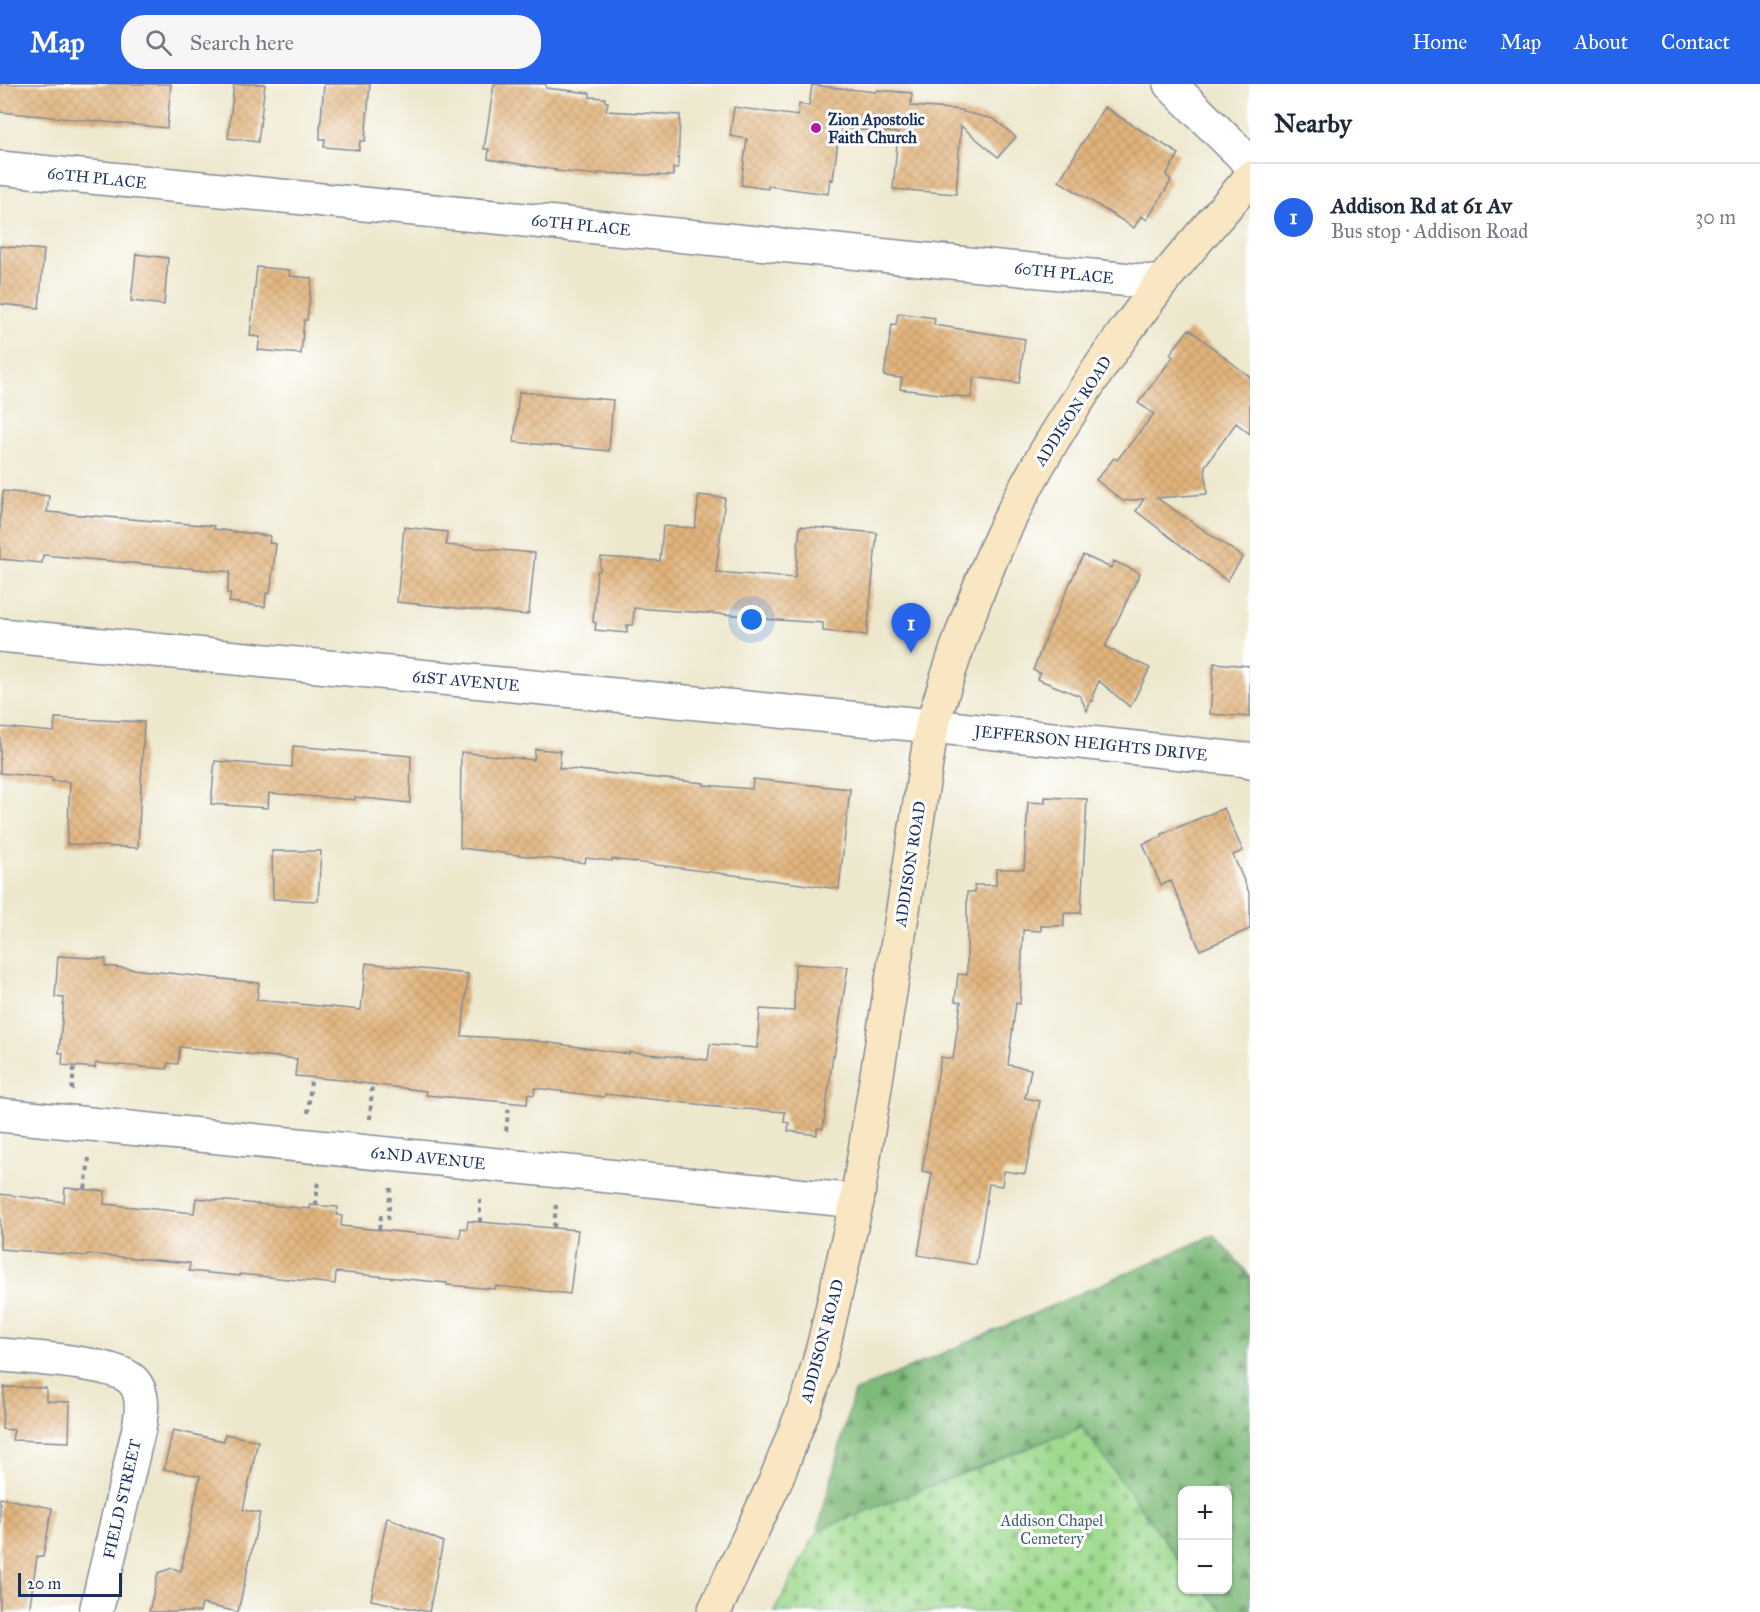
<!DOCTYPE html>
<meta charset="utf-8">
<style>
:root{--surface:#fff;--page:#f6f6f7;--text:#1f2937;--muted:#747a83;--line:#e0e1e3;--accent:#2563eb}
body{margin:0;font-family:"IM FELL Great Primer",serif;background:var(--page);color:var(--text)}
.controls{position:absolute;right:18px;bottom:18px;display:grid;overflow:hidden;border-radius:12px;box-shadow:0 2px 4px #0004}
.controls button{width:54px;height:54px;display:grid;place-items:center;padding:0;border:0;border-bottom:2px solid var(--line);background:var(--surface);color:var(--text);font:30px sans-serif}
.scale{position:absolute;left:18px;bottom:15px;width:104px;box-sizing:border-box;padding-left:6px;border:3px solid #1b2f5e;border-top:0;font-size:16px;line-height:21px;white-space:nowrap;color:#1b2f5e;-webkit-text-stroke:4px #fff;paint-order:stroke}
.you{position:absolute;left:752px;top:536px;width:21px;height:21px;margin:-15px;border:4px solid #fff;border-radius:50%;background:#1a73e8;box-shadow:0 0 0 9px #1a73e833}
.badge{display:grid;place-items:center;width:39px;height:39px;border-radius:50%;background:var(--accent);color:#fff;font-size:20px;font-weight:700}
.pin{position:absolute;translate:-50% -50px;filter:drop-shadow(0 2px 3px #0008)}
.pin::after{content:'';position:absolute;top:32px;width:21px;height:18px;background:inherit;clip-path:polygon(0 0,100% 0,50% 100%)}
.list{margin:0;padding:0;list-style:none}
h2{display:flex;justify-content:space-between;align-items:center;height:78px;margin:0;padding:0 24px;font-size:26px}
h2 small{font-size:20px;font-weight:400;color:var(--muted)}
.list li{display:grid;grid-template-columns:39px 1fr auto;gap:18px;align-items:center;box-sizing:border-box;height:108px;padding:0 24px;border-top:2px solid var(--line)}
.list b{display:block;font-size:22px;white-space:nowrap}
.list p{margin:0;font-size:20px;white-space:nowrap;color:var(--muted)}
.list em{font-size:20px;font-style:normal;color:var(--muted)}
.icon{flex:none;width:33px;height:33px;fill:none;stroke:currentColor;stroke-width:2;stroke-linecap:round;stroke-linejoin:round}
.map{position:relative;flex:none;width:1250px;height:1528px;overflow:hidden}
header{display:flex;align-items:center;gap:36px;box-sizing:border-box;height:84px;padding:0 30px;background:var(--accent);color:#fff}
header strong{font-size:28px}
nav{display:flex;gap:33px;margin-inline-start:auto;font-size:21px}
.search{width:420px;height:54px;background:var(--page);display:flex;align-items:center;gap:15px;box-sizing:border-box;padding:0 21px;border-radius:24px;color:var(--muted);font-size:22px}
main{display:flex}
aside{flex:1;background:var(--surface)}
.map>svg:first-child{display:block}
.forest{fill:url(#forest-firs);stroke:#4c746c;stroke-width:1.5}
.cemetery{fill:url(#cemetery-stones);stroke:#5c8476;stroke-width:1.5}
.building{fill:url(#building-cross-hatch)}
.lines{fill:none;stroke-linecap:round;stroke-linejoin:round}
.street-casing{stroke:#848b95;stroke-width:36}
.secondary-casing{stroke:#848b95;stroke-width:36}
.path{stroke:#848b95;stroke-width:4;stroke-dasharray:4.5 4.5;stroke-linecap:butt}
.street{stroke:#fff;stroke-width:33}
.secondary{stroke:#f9e7c3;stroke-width:33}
.poi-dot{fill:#b5179e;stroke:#fff;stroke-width:2}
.labels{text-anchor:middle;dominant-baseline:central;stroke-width:6;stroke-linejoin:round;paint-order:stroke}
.poi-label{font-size:16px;font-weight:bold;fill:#1b2f5e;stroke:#fff;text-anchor:start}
.street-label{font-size:16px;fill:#1b2f5e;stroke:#fff}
.park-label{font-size:16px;fill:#42626c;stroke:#fff}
</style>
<header>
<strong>Map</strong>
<div class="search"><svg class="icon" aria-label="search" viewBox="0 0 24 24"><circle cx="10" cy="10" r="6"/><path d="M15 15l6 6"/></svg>Search here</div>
<nav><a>Home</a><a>Map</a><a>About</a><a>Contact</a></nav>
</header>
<main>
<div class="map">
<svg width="1250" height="1528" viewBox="0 0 1250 1528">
<defs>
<pattern id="forest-firs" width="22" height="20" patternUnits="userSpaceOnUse" patternTransform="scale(1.5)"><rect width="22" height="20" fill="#7eba79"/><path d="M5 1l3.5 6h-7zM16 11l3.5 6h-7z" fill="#669866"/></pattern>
<pattern id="cemetery-stones" width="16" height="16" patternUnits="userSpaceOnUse" patternTransform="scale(1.5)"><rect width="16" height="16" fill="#9eda8e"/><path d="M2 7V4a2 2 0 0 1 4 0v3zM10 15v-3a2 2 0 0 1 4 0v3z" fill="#88bb7d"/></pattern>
<pattern id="building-cross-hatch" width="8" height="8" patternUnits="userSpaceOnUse" patternTransform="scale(1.5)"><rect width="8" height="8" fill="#e2b47b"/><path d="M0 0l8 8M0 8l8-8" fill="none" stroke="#c19b6d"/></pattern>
</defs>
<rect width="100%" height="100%" fill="#fff"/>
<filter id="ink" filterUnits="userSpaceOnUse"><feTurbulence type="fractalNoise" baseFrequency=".0167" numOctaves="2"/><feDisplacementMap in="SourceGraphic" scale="12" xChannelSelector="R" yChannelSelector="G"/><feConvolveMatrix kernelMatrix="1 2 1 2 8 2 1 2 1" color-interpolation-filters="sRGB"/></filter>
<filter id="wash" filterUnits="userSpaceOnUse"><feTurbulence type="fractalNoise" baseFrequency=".008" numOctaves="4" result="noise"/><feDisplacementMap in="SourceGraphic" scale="24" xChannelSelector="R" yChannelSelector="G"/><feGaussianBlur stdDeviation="1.35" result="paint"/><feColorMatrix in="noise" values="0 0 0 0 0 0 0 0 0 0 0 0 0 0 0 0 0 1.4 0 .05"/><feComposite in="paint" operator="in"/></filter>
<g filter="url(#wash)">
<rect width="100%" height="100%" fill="#ede7cc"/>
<path class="forest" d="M1214,1151L1250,1192V1528H1224L1203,1506H1228V1406H1182V1481L1082,1343L818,1446L854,1308Z"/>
<path class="cemetery" d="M1082,1343L1182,1481V1506H1203L1224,1528H774L818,1446Z"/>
<g id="blocks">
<path class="building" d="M0,0H171L167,44L0,28Z
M234,0H265L258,58L228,54Z
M324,0H370L365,57H360L359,66L324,63L325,55H320V46Z
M494,0H546V4L590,9V13L605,14V18H608L606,27L680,31L678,84H673V92L598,89V91L555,87L556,86L488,75L489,65H484Z
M812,1L876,8L877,6L912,9L911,22L963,26V28L994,35L1016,53L998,73L961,42L956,110L893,105L898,49L842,44L840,57H838L833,96L830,95L828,110L768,102V105L741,101L747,55L730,52L734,23L798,32L799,20L809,22Z
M1104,23L1179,70L1166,91L1171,97L1147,136L1141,132L1134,144L1059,97Z
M0,162L44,166L39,224L0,220Z
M136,170L168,174L164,221L131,217Z
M257,183L290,186L289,192L312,194L307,236H304L301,270L258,266L260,253L250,252Z
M898,229L935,234L934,241L1025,255L1019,299L974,293L971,314L900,305L902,294L884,292L892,240L896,241Z
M1189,245L1250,293V350L1236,339L1205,382L1207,410L1157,414L1243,473L1227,497L1136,427L1144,415L1123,417L1096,396L1114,374L1117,376L1154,330L1138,319L1173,273L1170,270Z
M519,308L613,316L609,367L514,358Z
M3,407L49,412L47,428L214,442V445L270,452L269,459L276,460L270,510L266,509L265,523L229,518L231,509H227L230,488L43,471L42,479L0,475V435Z
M699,411L725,414L716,488L795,494L800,442L877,449L867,551L823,547V539L747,534L748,532L634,524L633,541H627V549L595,546L596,539L593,538L597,487H600L601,473L660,477L663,442L695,444Z
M404,443L447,448L446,461L535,469L529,529H527V531L397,518Z
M1083,471L1111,484L1114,477L1140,489L1105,563L1150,584L1130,623L1099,597L1093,611V617L1091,616L1087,627L1080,612L1037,595L1040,589L1033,586L1051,541Z
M1214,579L1250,582V633L1210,630Z
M55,634L144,638L138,764L67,760L70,698L52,697V694L0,689V643L54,648Z
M293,662L411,672L410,719L355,713V716L269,709L268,724L211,720L215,677L292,683Z
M535,665L561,667L559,684L704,699V701L752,705L753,695L850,705L839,805L612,775V777L586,774L585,779L460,764L461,668L534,676Z
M1045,713L1087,715L1081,829H1064V842H1041V847L1023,846L1020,920L1016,919L1008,981L1031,985L1025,1014L1040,1017L1025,1090L1004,1087L1002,1102L989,1100L976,1181L918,1171L932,1089L922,1087L936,1001L941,973L953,975L961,918L955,917L958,890L967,891V808H975L974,801H996V785H1024L1028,718L1045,719Z
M1224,724L1243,767L1233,771L1250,811V845L1200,866L1171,797L1161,801L1143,760L1163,752L1162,750Z
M272,767H321L318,817L273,815Z
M58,872L106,875L105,882L259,899L257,916L361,926L366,879L468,890L462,952L522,955L629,970V968L708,976L710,960L757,964L760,925L794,927L795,880L848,883L834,973L833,972L823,1045L817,1044V1051L788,1047L789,1039L784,1038L785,1028L705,1022V1021L605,1010L604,1013L535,1004L534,1011L528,1010L527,1020L426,1011V1007L353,998L354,997L295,992L297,975L180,963L178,980L168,979L167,985L96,979L95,984L62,981L63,969H59L64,914L55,913Z
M65,1104L105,1107L104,1120L194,1129L196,1114L310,1125V1121L338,1123L337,1131L342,1132L341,1142L460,1154L461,1144L467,1145L468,1137L578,1146L570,1210L496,1202L495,1205L447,1201V1199L336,1188L335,1200L240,1190V1192L189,1187L190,1179L87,1170V1172L0,1165V1110L64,1118Z
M4,1303L46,1304V1317L70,1318L69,1358L12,1356L14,1346L2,1345Z
M173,1346L224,1357L225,1350L258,1357L243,1426L260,1429L238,1528L202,1520L200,1528H149L158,1489L172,1484L181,1487L200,1392L164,1385Z
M0,1414L52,1424L43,1473L37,1472L29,1528H0Z
M387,1433L443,1458L429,1528L371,1516Z"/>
</g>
</g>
<g filter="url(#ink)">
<use href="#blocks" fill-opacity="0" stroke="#848b95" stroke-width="1.5"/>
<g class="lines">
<defs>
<path id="street" d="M1170,0L1250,79
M0,84L1161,199
M0,551L932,642L1247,676L1250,678
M0,1031L857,1117
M0,1271C27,1273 113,1279 131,1295C145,1307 142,1328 139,1344L96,1528"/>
<path id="secondary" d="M714,1528L775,1398L811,1307L824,1260L857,1117L932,642C952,577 973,513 1002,451C1035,379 1078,313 1124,249C1137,232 1149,215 1162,198C1190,163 1221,129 1250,94"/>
</defs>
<use href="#street" class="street-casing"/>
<use href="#secondary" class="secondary-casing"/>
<path class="path" d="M72,1006L74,983
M308,1029L311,996
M370,1035L372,1000
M506,1047L509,1021
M85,1105L89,1074
M316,1121L318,1095
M480,1138V1113
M554,1143L556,1121
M379,1145L381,1133L388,1134L391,1103"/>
<use href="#street" class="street"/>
<use href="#secondary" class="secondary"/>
</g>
</g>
<circle class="poi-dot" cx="816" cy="44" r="6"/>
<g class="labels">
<g class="poi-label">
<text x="828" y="35">Zion Apostolic<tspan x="828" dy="18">Faith Church</tspan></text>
</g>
<g class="street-label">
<text transform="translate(97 94) rotate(6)">60TH PLACE</text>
<text transform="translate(581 141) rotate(6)">60TH PLACE</text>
<text transform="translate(1064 189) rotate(6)">60TH PLACE</text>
<text transform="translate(1073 327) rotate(-57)">ADDISON ROAD</text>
<text transform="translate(466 597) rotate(5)">61ST AVENUE</text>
<text transform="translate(1091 659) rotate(6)">JEFFERSON HEIGHTS DRIVE</text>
<text transform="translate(910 780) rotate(-81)">ADDISON ROAD</text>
<text transform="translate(428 1074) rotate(6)">62ND AVENUE</text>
<text transform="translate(822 1257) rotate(-75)">ADDISON ROAD</text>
<text transform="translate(122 1415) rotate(-77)">FIELD STREET</text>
</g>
<g class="park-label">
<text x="1052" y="1436">Addison Chapel<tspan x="1052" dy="18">Cemetery</tspan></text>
</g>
</g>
</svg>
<div class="controls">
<button>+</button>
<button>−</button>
</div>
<div class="scale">20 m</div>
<div class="you"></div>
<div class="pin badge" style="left:911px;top:569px">1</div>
</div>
<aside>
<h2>Nearby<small></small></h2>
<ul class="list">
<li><span class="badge">1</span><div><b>Addison Rd at 61 Av</b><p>Bus stop · Addison Road</p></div><em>30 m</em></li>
</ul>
</aside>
</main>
